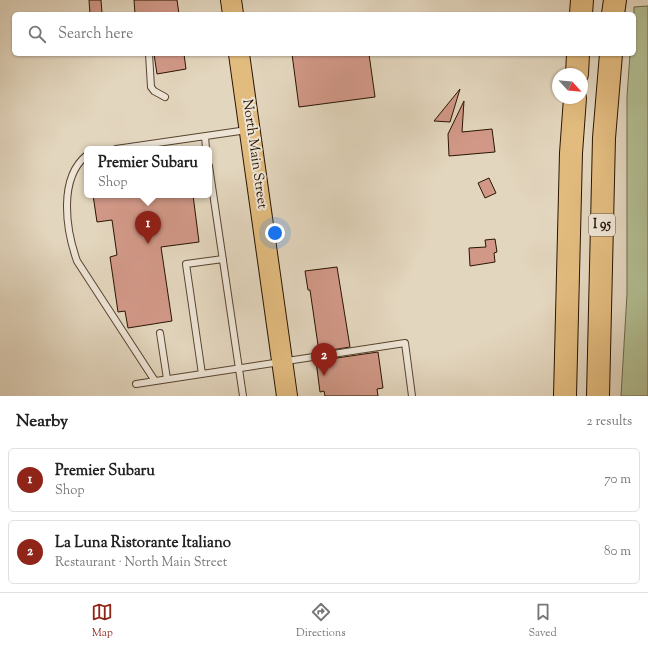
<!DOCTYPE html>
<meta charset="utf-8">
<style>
:root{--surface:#fff;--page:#f6f6f6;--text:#222;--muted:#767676;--line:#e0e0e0;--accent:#8f2418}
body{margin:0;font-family:"Sorts Mill Goudy",serif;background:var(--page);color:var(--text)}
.compass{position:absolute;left:552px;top:68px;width:36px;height:36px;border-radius:50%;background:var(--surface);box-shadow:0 1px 3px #0004;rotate:116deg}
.you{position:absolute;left:275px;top:233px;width:14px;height:14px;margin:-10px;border:3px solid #fff;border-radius:50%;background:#1a73e8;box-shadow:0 0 0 6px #1a73e833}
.badge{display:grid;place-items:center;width:26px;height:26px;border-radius:50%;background:var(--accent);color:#fff;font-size:13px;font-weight:700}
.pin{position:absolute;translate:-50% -33px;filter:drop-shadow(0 1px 2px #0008)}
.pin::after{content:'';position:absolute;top:21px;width:14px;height:12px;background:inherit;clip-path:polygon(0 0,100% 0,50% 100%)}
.popup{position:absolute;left:84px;top:146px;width:128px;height:52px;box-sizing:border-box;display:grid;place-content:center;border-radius:6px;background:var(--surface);filter:drop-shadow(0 1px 3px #0005);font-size:13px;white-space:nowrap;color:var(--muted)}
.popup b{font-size:15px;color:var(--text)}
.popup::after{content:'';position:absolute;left:50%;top:100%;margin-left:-8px;border:8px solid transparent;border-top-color:var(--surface)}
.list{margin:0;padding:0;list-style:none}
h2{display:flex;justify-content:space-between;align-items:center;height:52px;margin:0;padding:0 16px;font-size:17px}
h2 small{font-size:13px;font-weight:400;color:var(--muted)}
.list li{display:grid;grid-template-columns:26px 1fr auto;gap:12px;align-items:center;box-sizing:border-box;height:64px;margin:0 8px 8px;padding:0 8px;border:1px solid var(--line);border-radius:6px}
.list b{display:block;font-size:15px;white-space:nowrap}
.list p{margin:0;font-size:13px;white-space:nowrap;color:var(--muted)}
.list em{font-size:13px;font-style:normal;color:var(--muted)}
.icon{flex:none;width:22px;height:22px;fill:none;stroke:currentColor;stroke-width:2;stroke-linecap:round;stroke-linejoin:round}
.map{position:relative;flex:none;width:648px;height:396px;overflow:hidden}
.search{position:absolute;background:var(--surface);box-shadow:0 1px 3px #0004;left:12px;right:12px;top:12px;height:44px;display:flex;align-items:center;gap:10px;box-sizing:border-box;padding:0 14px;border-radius:6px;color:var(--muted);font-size:15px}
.sheet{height:196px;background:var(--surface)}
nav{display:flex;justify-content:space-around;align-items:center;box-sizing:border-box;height:56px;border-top:1px solid var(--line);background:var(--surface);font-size:11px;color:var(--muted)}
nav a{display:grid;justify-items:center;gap:2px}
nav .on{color:var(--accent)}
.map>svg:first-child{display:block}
.green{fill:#b2be93;stroke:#6e694a}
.building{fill:#d19887;stroke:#291401}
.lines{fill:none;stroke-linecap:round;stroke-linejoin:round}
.service-casing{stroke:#584430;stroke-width:8}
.primary-casing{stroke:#291401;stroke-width:22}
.motorway-casing{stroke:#291401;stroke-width:24}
.service{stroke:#ede4d5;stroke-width:6}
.primary{stroke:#e2bb7f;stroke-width:20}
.motorway{stroke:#e2bb7f;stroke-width:22}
.labels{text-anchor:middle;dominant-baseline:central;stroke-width:4;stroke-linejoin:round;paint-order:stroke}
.shield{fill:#ede4d5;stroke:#645241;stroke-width:1}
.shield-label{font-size:13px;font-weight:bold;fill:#291401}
.street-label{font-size:14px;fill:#291401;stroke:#ede4d5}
</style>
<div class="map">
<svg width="648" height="396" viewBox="0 0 648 396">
<rect width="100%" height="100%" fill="#e3d6be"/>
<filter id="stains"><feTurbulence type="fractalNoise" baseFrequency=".005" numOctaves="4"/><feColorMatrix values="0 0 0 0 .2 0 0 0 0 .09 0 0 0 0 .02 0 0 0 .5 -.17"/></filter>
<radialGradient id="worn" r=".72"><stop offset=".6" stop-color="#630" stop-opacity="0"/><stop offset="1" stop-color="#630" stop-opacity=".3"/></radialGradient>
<path class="green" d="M648,6V396H621L627,294V97L630,54H634V7Z"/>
<path class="building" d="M89,0H101L102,13L90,14Z
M134,0H177L179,14H135Z
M154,54H184L186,69L157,74Z
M292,54H369L375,97L299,107Z
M460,89L450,122L434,121Z
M464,101L462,132L492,129L495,152L449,156L448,134Z
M489,178L496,193L485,198L478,183Z
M93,195H193L199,242L161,247L172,321L128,328L125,311L118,312L110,257L117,255L112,220L97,222Z
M495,239L497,252L494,253L495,262L470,266L469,248L486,247L485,240Z
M337,267L350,347L319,352L310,290H308L305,271Z
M378,352L383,388L377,389L378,396H325L324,391L320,392L316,361Z"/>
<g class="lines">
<defs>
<path id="service" d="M149,54L151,87L154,91L165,97
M205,136L206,149
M116,149L247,130
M87,155C58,178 66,230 77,261L155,381
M209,166L243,396
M160,333L167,379
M202,374L186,264L223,259
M136,384L405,343L412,396"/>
<path id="primary" d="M231,0L233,14
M239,54L287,396"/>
<path id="motorway" d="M581,14L582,0
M613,14L615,0
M577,74L578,54
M565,396L571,153L575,98
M598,396L604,138L611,54"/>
</defs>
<use href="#service" class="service-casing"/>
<use href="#primary" class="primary-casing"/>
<use href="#motorway" class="motorway-casing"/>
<use href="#service" class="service"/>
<use href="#primary" class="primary"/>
<use href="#motorway" class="motorway"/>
</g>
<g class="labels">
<rect class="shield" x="589" y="214" width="26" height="22" rx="3"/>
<g class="shield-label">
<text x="602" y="225">I 95</text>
</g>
<g class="street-label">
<text transform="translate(254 154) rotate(82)">North Main Street</text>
</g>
</g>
<rect width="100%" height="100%" filter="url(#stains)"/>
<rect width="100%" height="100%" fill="url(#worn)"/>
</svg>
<svg class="compass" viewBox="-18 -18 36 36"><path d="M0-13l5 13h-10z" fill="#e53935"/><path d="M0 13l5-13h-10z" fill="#767676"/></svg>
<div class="you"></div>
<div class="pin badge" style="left:148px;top:244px">1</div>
<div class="popup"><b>Premier Subaru</b>Shop</div>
<div class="pin badge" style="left:324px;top:376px">2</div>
<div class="search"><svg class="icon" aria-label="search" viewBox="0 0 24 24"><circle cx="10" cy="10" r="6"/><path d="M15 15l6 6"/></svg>Search here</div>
</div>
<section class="sheet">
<h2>Nearby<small>2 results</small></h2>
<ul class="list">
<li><span class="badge">1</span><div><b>Premier Subaru</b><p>Shop</p></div><em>70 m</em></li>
<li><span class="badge">2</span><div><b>La Luna Ristorante Italiano</b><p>Restaurant · North Main Street</p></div><em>80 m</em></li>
</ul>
</section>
<nav>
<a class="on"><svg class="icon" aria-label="map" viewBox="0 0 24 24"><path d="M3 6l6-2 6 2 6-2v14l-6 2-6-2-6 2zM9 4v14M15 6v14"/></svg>Map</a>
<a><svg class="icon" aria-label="directions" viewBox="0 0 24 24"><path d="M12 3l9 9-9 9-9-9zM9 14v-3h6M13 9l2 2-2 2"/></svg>Directions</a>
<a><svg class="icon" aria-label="saved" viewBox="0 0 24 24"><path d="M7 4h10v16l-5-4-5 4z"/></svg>Saved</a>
</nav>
